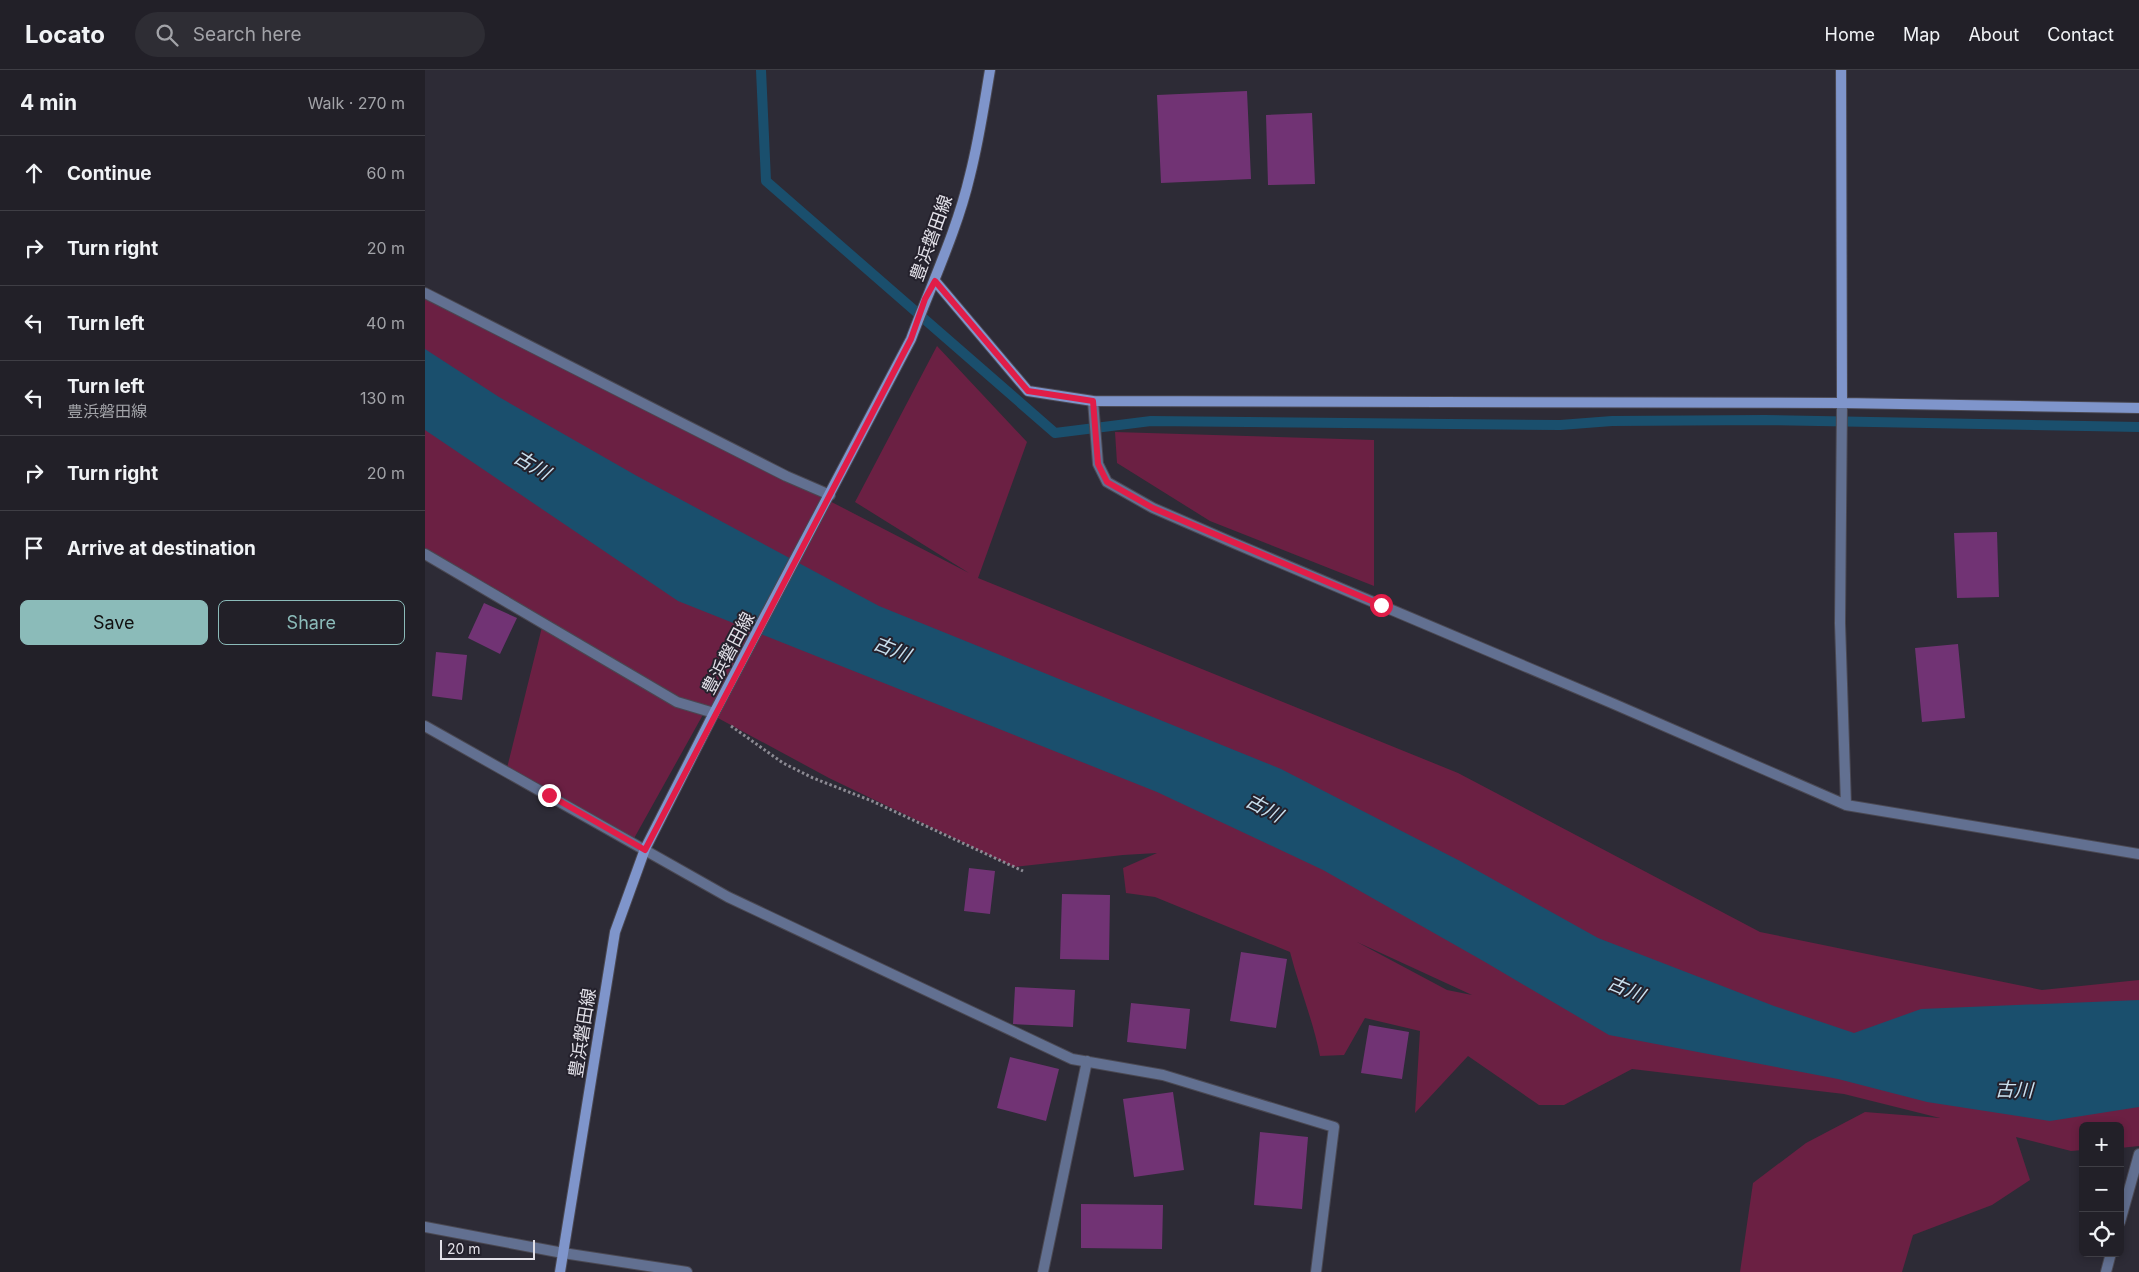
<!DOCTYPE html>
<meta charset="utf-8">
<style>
:root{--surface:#222028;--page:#2e2d34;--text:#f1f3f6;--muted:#a2a3a8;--line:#3f3e45;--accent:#8bbbb9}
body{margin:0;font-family:Inter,"Noto Sans JP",sans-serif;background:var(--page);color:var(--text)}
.controls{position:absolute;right:15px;bottom:15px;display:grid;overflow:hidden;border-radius:8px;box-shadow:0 2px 8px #0003}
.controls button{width:45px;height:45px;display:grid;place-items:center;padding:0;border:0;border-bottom:1px solid var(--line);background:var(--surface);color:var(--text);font:25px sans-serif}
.scale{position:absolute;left:15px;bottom:12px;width:95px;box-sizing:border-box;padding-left:5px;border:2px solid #e2e0e8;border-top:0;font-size:14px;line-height:18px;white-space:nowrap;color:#e2e0e8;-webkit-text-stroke:4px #24212c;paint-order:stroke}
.stop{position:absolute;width:15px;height:15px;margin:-11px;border:4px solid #e11d48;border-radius:50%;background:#fff}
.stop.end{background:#e11d48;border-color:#fff;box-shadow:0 1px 5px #0008}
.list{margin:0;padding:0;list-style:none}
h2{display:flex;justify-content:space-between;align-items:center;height:65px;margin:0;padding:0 20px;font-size:21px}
h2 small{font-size:16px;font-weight:400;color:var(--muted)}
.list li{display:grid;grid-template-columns:32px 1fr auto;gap:15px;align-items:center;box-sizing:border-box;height:75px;padding:0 20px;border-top:1px solid var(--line)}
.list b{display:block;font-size:19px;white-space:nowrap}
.list p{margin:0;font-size:16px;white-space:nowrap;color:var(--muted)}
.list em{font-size:16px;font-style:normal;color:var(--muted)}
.actions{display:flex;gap:10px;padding:15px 20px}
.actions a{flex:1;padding:11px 0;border:1px solid var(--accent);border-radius:8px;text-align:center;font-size:18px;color:var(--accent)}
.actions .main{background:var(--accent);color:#111}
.icon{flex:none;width:28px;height:28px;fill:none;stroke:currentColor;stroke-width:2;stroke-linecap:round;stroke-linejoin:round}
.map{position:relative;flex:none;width:1714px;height:1202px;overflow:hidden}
header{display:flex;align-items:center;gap:30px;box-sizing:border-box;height:70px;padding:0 25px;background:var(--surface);border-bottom:1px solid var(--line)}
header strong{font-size:24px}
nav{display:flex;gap:28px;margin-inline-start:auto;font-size:18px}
.search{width:350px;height:45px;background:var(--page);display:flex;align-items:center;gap:12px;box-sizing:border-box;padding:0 18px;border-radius:28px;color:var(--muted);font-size:19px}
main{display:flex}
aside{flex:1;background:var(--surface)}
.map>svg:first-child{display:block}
.green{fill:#6b2043;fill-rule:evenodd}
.water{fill:#1a4f6d}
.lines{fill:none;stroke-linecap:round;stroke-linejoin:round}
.stream{stroke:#1a4f6d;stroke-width:10}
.building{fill:#713374}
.street-casing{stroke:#4a4852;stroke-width:12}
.secondary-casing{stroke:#4a4852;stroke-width:12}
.path{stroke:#8c8a93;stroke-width:3;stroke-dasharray:2.5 2.5;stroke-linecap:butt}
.street{stroke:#627091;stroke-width:10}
.secondary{stroke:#7f95cb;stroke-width:10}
.route{stroke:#e11d48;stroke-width:6}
.labels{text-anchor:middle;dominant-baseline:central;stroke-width:4;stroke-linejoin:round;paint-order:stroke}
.street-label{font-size:18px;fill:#e2e0e8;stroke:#24212c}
.water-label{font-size:19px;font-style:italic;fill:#cbe1ef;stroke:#24212c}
</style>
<header>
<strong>Locato</strong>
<div class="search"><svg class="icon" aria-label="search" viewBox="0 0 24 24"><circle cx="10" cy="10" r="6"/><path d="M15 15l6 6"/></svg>Search here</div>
<nav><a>Home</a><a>Map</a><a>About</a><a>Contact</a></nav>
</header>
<main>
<aside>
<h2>4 min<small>Walk · 270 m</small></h2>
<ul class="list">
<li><svg class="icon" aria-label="ahead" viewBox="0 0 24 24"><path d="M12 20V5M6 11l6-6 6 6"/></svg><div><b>Continue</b></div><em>60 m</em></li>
<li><svg class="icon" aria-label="right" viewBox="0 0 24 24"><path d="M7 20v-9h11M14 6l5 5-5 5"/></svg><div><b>Turn right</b></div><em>20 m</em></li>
<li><svg class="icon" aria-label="left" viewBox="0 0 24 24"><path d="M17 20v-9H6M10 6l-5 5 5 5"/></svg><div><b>Turn left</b></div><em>40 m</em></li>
<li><svg class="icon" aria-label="left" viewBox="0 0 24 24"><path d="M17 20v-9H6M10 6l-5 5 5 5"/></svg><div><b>Turn left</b><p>豊浜磐田線</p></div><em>130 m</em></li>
<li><svg class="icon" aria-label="right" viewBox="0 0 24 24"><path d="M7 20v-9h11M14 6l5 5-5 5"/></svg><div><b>Turn right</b></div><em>20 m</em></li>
<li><svg class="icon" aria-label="arrive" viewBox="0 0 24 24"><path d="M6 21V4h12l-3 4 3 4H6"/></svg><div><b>Arrive at destination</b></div></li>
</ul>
<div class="actions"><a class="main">Save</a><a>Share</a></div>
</aside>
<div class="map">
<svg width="1714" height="1202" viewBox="0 0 1714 1202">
<rect width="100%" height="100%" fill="#2d2b36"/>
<path class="green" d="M0,222L544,503L430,432L512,276L602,372L553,508L1033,703L1335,862L1617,920L1714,910V1076L1695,1078V1056H1658V1080L1646,1081L1591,1067L1605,1110L1567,1135L1488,1165L1477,1202H1315L1328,1113L1381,1073L1440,1042L1515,1048L1419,1024L1207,999L1139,1035H1114L1043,986L990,1043L995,961L940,948L919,985L895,986C888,950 874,917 865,882L730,827L701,823L698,798L732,783L698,785L589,797L404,708L280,641L207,772L81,702L118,553L255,627L0,481ZM932,872L1047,925L1022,920Z
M690,362L949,370V516L785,451L692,393Z"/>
<path class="water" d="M0,279L74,327L212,406L454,536L856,699L1037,792L1173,868L1349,936L1429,963L1496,939L1714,930V1037L1625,1051L1502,1032L1413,1009L1184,965L1060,892L898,800L732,722L253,531L0,360Z"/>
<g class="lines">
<path class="stream" d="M336,0L341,111L630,363L726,351L1135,355L1187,351L1340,350L1714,357"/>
</g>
<path class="building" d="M822,21L826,109L736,113L732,25Z
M887,43L890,114L843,115L841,45Z
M1572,462L1574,527L1532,528L1529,463Z
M59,533L92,548L75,584L43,568Z
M1533,574L1540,648L1497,652L1490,578Z
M11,582L42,585L37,630L7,626Z
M544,798L570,801L565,844L539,841Z
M637,824L685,825L684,890L635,889Z
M816,882L862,889L851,958L805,951Z
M590,917L650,920L648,957L588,954Z
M706,933L765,939L761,979L702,972Z
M944,955L984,962L977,1009L936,1003Z
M585,987L634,999L621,1051L572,1038Z
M748,1022L759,1100L709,1107L698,1029Z
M835,1062L883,1067L877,1139L829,1135Z
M656,1134L738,1135L737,1179L656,1178Z"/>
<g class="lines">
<defs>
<path id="street" d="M0,223L361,406L405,425
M668,331L673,394L682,412L728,438L804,471L1189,634L1421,735L1714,784
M1417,333L1415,553L1421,735
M0,484L252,632L289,643
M0,656L303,827L647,989L738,1005L909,1057L891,1202
M1695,1152L1714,1084
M0,1157L138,1183L262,1202
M618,1202L662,991
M1681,1202L1686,1183"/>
<path id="secondary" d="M1416,0L1417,333
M510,211L603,321L668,331L1417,333L1714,338
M135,1202L190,862L220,779L289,643L486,269C506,215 532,161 545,105C554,70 559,35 565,0"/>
</defs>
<use href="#street" class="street-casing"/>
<use href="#secondary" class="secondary-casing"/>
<path class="path" d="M306,656L358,693L388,708L447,731L598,801"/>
<use href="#street" class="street"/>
<use href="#secondary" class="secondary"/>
</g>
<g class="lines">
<path class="route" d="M124,725L220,780L486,269L500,229L510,211L603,321L668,331L673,394L682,412L728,438L956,535"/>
</g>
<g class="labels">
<g class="street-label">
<text transform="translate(506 168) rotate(-70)">豊浜磐田線</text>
<text transform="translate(303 583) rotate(-62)">豊浜磐田線</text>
<text transform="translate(157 963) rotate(-81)">豊浜磐田線</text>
</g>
<g class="water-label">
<text transform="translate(107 395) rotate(31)">古川</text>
<text transform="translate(467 579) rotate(22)">古川</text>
<text transform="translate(839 738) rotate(28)">古川</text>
<text transform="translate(1201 919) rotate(23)">古川</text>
<text transform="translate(1589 1020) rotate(2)">古川</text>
</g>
</g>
</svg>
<div class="controls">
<button>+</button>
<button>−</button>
<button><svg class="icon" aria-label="locate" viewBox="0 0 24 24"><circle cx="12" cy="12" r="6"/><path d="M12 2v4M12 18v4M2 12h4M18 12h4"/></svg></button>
</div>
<div class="scale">20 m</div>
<div class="stop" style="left:956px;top:535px"></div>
<div class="stop end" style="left:124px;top:725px"></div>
</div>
</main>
